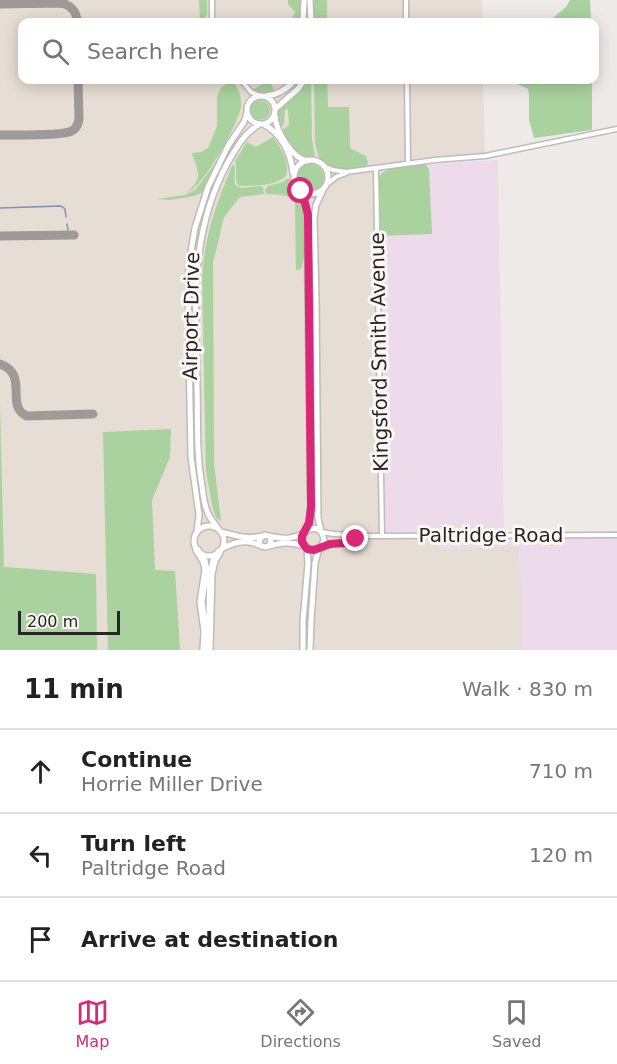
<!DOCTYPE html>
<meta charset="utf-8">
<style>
:root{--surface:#fff;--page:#f2f2f2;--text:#222;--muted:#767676;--line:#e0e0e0;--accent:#db2777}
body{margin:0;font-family:"DejaVu Sans",sans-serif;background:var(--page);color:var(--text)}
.scale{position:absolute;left:18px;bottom:15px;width:102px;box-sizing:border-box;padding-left:6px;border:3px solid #282625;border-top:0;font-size:16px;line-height:21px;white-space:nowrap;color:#282625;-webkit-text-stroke:4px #fbf7f4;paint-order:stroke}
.stop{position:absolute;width:18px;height:18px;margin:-14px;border:4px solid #db2777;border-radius:50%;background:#fff}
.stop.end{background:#db2777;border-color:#fff;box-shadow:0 2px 6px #0008}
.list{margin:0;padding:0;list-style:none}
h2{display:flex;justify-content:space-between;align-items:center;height:78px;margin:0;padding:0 24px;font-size:26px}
h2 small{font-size:20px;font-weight:400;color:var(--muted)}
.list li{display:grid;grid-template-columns:39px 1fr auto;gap:18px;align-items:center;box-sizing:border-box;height:84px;padding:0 24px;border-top:2px solid var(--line)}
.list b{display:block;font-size:22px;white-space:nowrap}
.list p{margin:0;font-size:20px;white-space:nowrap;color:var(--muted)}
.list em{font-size:20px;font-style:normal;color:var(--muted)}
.icon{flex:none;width:33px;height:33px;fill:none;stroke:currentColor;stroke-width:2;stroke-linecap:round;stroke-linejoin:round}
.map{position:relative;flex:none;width:617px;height:650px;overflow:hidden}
.search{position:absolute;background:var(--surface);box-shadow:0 3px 15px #0003;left:18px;right:18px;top:18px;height:66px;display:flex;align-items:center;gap:15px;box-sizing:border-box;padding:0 21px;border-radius:12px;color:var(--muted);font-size:22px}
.sheet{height:330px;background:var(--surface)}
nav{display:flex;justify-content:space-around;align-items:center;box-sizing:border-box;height:84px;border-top:2px solid var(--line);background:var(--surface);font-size:16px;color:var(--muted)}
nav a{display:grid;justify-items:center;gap:3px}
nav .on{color:var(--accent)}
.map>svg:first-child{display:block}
.commercial{fill:#eddaea}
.built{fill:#e6ddd4}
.green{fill:#a9d29f}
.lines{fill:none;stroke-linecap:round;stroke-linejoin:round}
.stream{stroke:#8092b9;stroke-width:1.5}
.taxiway{stroke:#9d9a98;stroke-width:9}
.street-casing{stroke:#bebbb8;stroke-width:7}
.primary-casing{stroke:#bebbb8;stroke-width:8}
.highway-casing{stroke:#bebbb8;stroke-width:10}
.street{stroke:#fff;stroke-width:4}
.primary{stroke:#fff;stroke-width:5}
.highway{stroke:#fff;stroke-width:7}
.route{stroke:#db2777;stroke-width:8}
.labels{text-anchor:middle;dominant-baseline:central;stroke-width:6;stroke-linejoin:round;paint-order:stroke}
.street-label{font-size:20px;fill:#282625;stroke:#fbf7f4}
</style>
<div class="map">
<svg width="617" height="650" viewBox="0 0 617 650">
<rect width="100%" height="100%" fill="#edeae7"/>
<path class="commercial" d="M498,160L504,532L617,531V650H522L521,590L460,548L439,549L438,536H382L376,168Z"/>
<path class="built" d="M0,0H482V22H22V80H483L485,156L376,169L382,535L438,536L439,549L518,547L521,590L522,650H0Z"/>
<path class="green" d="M199,0H207V15L203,19L205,22H200Z
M288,0H300L301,22H288L291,21L295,12L288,4Z
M312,0H327V22H313Z
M570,0H590L591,22H548L566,7Z
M307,80H311L312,140L315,156L313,159H306L299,156L281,131L289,125L288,109L285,110L284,124L280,128L276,114L281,106L299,92Z
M314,80H327L328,107H349L350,148L366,156L368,163L366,167C341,171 318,173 315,141Z
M508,80H592V130L534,138L529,120V95L528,89C521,84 514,85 508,80Z
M268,81L271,84L275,92L264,95L252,90Z
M229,82H233C239,89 242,98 241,107C238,125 203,187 187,193C204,176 198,173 192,153L201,152L208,148L217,126V96L221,88Z
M250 110a10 10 0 1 1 20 0a10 10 0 1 1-20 0Z
M238,124L240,125L218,159L202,193L194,196L169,200L158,199L185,195L195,190L214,165Z
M273,137C281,148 290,162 286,176C274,187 255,185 240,186L238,185C234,178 238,170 235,161L247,142L256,147Z
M422,163L426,165L429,169L432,234L379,236L377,179C385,165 407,166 422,163Z
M233,164C238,171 232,179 236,186L241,188L261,186L263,187L264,194L240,197L224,217L213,263L214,464L221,521L216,518L212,505L206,471L202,278C204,237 217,201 233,164Z
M296 178a14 14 0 1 1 28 0a14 14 0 1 1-28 0Z
M289,178L292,190L299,197L303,207L305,252L301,269L296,270L295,203C288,193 277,195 266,194L265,190L268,186L280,183Z
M0,402L4,567L96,574L97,650H0Z
M171,429L170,457L152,500L155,570L175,571L180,650H108L103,432Z"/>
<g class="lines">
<path class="stream" d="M0,208L61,206L65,209L66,217
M67,224L68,230"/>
<path class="taxiway" d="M0,4L61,3C71,5 77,12 77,22
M0,135C13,135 63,136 72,131C77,128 78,124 79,119L78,80
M0,236L74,235
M0,364C30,375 4,406 27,416L93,414"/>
<defs>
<path id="street" d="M212,0V22
M406,0V22
M241,80L251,92L260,96
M407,80L408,163
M323,166L333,170L346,172L435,160L485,156L617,129
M376,168L382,536
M326,185L336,177L346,173
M321,532L334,534L365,536L617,535
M322,547L334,543H346L362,537"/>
<path id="primary" d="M310,0L311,22
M303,22L304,0
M247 110a14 14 0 1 1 28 0a14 14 0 1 1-28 0Z
M266,96C278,95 287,89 295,80
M275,109L298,89L304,80
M275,116C276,131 292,159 308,161
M263,124C281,133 291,153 293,173
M294 177a17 17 0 1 1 34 0a17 17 0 1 1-34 0Z
M299,189L305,203L307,215L311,507L309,523L302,539C304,550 312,553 321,547
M194 541a15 15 0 1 1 30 0a15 15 0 1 1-30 0Z
M218,528C214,523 210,519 208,513C204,505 203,495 202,486C196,453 198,419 197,386C196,306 188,236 228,162C236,148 245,132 260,124
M306,531C316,525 323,530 324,541L318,552L315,563L311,621L310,650
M321,531L318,518L316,298L314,218L316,205L324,188
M197,532L199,515L191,457L188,293L189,263L195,228L208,187L228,146L244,122L247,113
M221,532C236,535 246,540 262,536
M270,537L271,541L270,545L266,547L261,546L259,542L260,539L264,535C277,538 291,541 303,533
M269,546C283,542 290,542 305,546
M223,548C234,542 247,539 259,545
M303,650V621L308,564L307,548"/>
<path id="highway" d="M197,550L204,561L206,570L201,602L205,631L204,650
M209,650L211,574L214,561L219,552"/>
</defs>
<use href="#street" class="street-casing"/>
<use href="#primary" class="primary-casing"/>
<use href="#highway" class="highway-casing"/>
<use href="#street" class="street"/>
<use href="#primary" class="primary"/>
<use href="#highway" class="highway"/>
</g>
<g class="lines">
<path class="route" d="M301,191L298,189L305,203L308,215L311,507L309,523L302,536V542L307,549L314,550L330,544L346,543L356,539"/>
</g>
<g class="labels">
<g class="street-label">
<text transform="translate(191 316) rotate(-89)">Airport Drive</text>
<text transform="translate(379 352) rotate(-91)">Kingsford Smith Avenue</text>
<text x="491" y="535">Paltridge Road</text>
</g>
</g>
</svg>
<div class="scale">200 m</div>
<div class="stop" style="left:301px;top:191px"></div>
<div class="stop end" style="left:356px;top:539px"></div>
<div class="search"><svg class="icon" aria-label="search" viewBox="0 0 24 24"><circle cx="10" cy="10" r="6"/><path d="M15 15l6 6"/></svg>Search here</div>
</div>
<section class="sheet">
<h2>11 min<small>Walk · 830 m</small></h2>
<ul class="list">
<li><svg class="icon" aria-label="ahead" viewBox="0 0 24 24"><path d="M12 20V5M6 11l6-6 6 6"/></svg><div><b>Continue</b><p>Horrie Miller Drive</p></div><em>710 m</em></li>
<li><svg class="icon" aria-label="left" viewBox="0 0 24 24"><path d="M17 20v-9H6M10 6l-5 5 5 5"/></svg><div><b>Turn left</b><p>Paltridge Road</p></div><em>120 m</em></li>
<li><svg class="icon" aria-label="arrive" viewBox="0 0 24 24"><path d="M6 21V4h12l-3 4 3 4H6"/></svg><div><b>Arrive at destination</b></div></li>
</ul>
</section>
<nav>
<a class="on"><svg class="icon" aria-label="map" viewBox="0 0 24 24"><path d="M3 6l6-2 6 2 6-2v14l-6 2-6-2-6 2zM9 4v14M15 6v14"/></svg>Map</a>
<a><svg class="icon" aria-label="directions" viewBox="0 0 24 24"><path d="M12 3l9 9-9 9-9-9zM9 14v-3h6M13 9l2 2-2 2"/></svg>Directions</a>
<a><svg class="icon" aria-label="saved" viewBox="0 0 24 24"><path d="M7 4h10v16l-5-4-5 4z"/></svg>Saved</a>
</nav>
